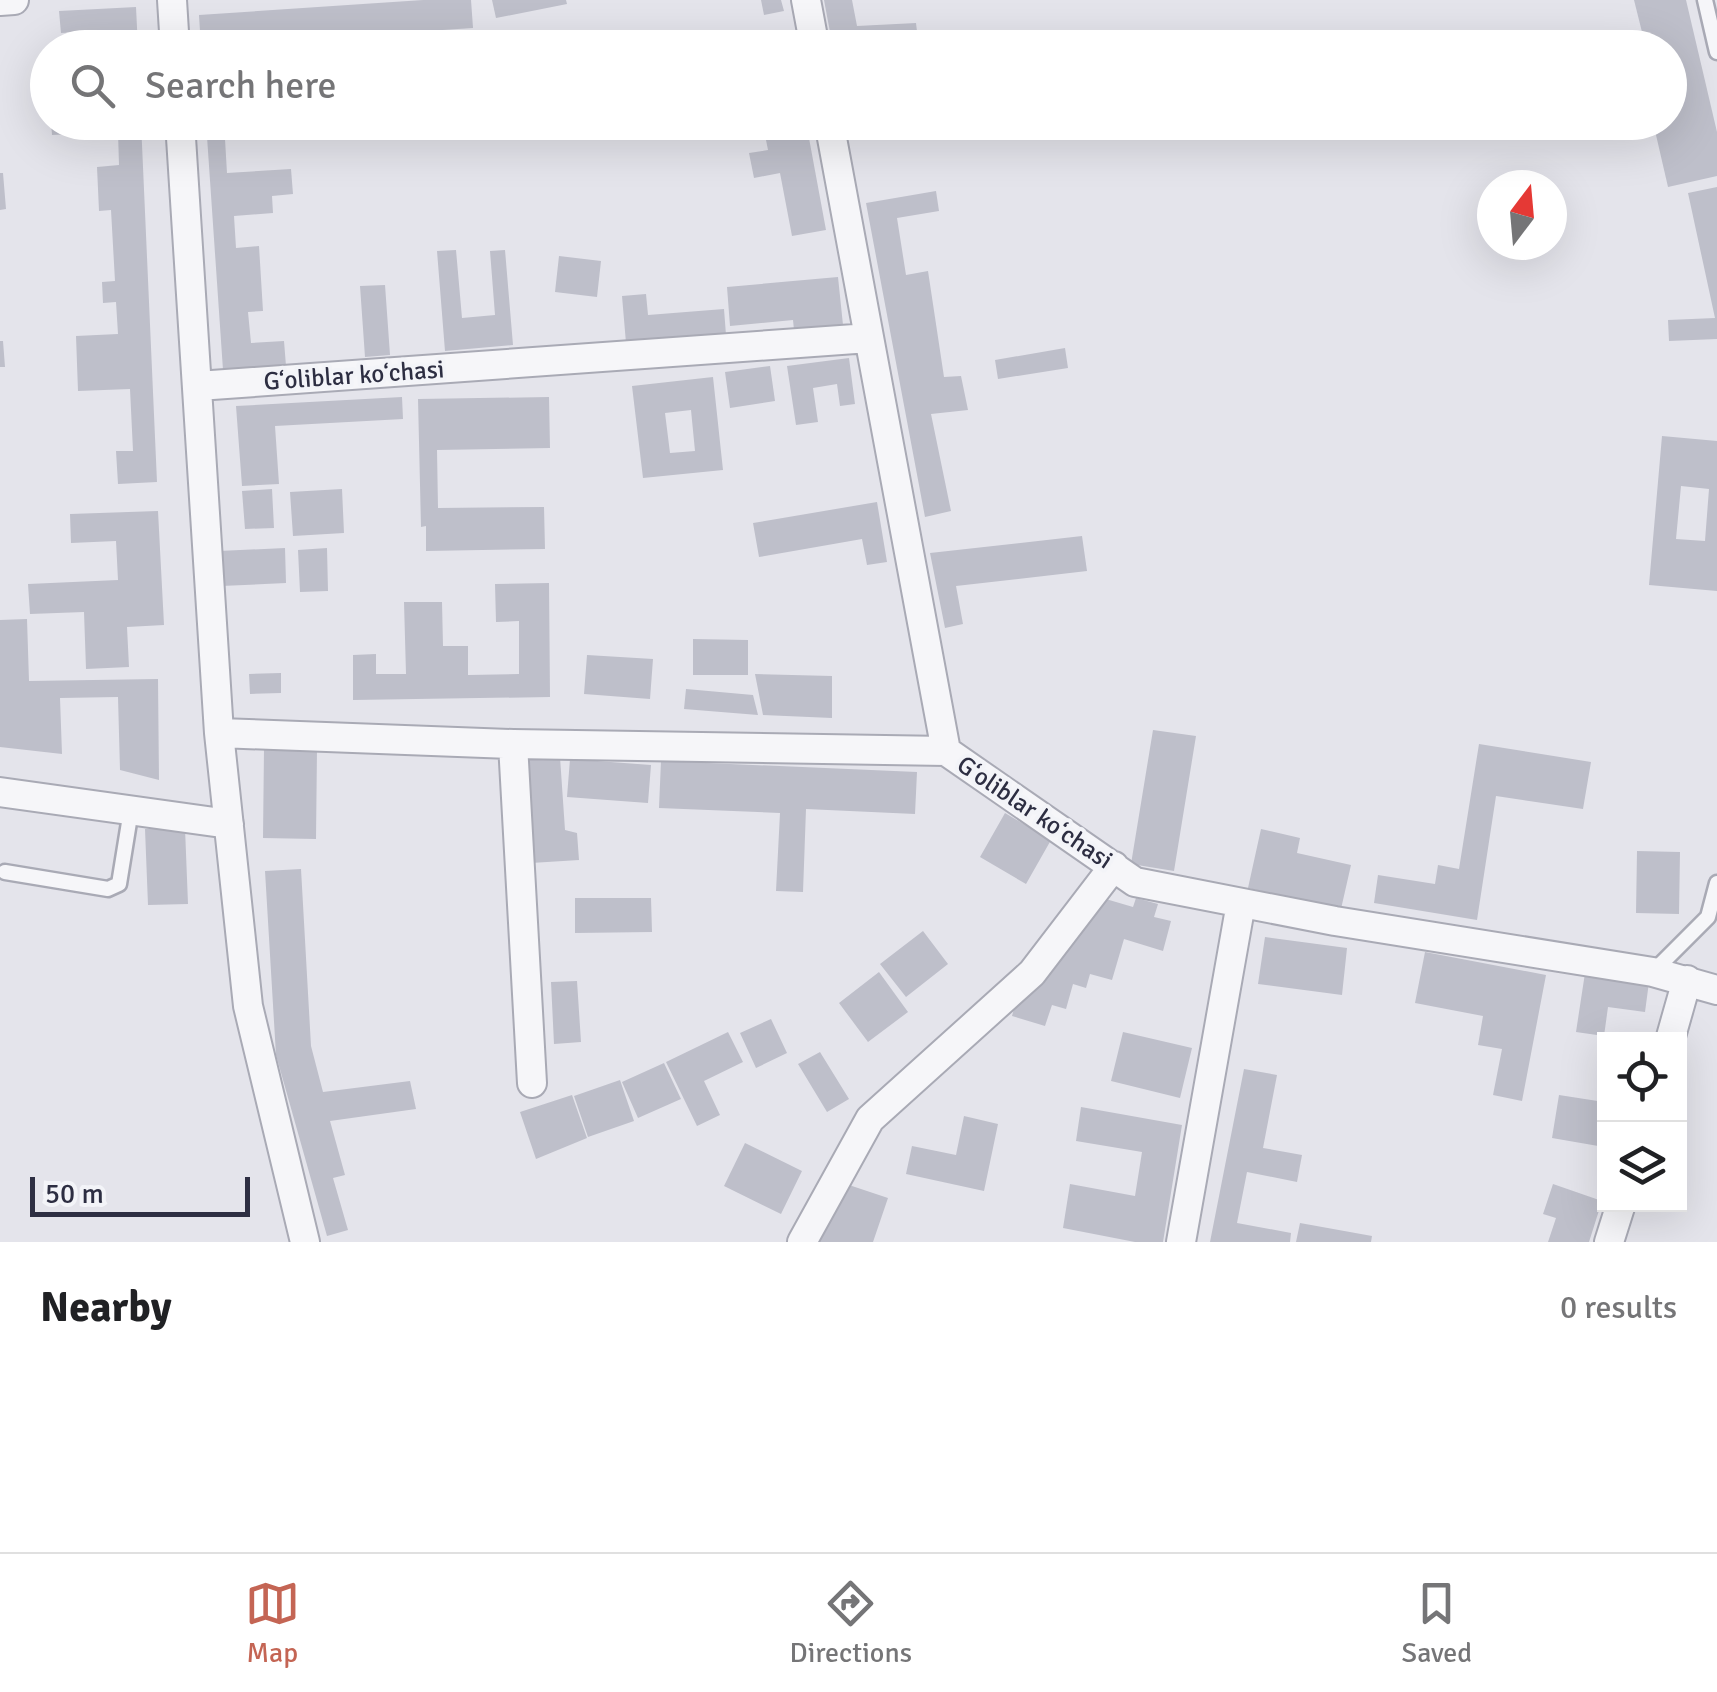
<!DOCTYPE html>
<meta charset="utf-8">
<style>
:root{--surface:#fff;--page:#f6f6f6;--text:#202124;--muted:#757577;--line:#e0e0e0;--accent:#c46554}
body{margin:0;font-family:Signika,sans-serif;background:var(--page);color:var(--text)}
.controls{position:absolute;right:30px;bottom:30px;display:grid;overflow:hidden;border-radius:0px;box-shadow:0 10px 40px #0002}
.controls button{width:90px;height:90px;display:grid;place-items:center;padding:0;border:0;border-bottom:2px solid var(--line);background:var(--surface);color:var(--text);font:50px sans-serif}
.compass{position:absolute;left:1477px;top:170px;width:90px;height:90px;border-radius:50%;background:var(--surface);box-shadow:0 10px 40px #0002;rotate:16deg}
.scale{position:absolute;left:30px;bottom:25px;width:220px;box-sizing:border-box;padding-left:10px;border:5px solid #2d2e42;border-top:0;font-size:28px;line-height:35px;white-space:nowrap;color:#2d2e42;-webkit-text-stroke:8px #f3f4f8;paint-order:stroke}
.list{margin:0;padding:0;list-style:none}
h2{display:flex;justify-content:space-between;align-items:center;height:130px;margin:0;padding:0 40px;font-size:42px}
h2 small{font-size:32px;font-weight:400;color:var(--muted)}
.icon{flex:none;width:55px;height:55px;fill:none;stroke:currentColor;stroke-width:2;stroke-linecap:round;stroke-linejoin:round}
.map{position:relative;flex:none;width:1717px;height:1242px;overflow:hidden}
.search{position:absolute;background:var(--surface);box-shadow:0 10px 40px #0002;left:30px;right:30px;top:30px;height:110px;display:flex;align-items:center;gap:25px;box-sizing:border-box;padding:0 35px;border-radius:55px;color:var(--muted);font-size:38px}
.sheet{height:310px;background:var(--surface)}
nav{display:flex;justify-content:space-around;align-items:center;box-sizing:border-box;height:140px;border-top:2px solid var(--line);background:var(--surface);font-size:28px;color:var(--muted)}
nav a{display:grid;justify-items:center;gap:5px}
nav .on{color:var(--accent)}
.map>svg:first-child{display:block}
.building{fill:#bebfca;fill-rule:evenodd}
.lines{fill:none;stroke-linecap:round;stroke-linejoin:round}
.lane-casing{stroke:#a9aab5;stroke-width:19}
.street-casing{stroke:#a9aab5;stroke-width:32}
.lane{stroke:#f6f6f9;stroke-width:14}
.street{stroke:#f6f6f9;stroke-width:28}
.labels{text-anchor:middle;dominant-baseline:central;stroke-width:8;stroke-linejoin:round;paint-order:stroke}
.street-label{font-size:25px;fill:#2d2e42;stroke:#f3f4f8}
</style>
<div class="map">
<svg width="1717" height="1242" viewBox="0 0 1717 1242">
<rect width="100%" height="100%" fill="#e4e4eb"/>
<path class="building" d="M423,0H471L473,28L443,30L444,48H201L199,15Z
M492,0H566L567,4L496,18Z
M761,0H781L784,11L764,15Z
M824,0H852L857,26L916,23L919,48H833Z
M1634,0H1686L1717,132V176L1668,187L1653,122H1670V48H1646Z
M136,7L138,48H99V31L61,33L59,11Z
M51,122H141L157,482L118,484L116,451H133L130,389L78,391L76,336L118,334L116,302L103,303L102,282L115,281L111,210L99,211L97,167L119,165L118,132L52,135Z
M206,122H224L227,173L291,169L293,194L272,196L273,213L234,216L236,248L259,246L263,311L248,312L251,343L284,341L286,366L223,370Z
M806,122L826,230L792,236L780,173L754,178L749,153L768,150L764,130Z
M0,173H3L6,209L0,210Z
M1717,187V339L1669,341L1668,320L1715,318L1688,193Z
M936,191L939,211L897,218L906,275L928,271L944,377L961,376L968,410L931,414L951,511L925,517L866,203Z
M456,250L462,318L495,315L490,251L505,250L513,345L445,351L437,251Z
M559,256L601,261L597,297L555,292Z
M838,277L843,325L794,330L793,320L730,326L727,287Z
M385,285L390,355L365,357L360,286Z
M646,294L648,315L724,309L726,335L626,343L622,296Z
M0,341H3L5,367H0Z
M1065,348L1068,368L998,379L995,360Z
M849,358L855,404L840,406L837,384L813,388L818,422L796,425L787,366Z
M770,366L775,401L730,408L725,372Z
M713,377L723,470L643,478L632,386ZM691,410L695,451L670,453L665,413Z
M402,397L403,419L275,426L279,484L242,486L236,406Z
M549,397L550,448L437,450L438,508L544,507L545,549L426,551V526L421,527L418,399Z
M1662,436L1717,441V591L1649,585ZM1681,486L1709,489L1705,541L1676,539Z
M272,489L274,528L245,529L242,491Z
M342,489L344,533L293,536L290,492Z
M877,502L887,562L867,565L862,539L759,557L753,523Z
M158,511L164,625L127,627L129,667L86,669L84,612L30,614L28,584L118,580L116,541L71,543L70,514Z
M1082,536L1087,571L956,586L963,624L945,628L930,553Z
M285,548L286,583L221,586L219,551Z
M327,548L328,591L300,592L298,550Z
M549,583L550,697L353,700V655L376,654V674H406L404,602H442L443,646H468V675L519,674V621L496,622L495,584Z
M27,619L29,681L158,679L159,780L120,770L118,697L60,698L62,754L0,747V620Z
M693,639L748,640V675H693Z
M587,655L653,659L650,699L584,694Z
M281,673V693L250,694L249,674Z
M755,674L832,676V718L763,715Z
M686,689L753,695L758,715L684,709Z
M1153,730L1196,736L1174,871L1131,864Z
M1479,744L1591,762L1583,809L1496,796L1477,920L1374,903L1378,875L1435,884L1438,865L1459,869Z
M264,749H317L316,839L263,838Z
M560,757L565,830L577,833L579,860L531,863L524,759Z
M570,759L651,765L648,803L567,797Z
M661,761L917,772L915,814L806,809L803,892L776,891L780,813L659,808Z
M1005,813L1051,840L1026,884L980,857Z
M185,828L188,904L148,905L145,829Z
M1261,829L1300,838L1297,853L1351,865L1341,909L1248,888Z
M1637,851L1680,852L1679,914L1636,913Z
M301,869L311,1046L323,1092L410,1081L416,1109L330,1121L345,1175L333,1178L348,1230L327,1236L276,1055L265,871Z
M1099,897L1133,907L1136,898L1158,904L1154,917L1171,921L1163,951L1124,939L1112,980L1090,974L1086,988L1073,984L1066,1009L1052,1005L1045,1026L1012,1016L1018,995Z
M575,898H651L652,932L575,933Z
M923,931L948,964L906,997L880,964Z
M1265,937L1347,948L1342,995L1258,984Z
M1425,952L1546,975L1522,1101L1493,1095L1502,1049L1478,1045L1483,1016L1415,1003Z
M879,972L908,1012L868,1042L839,1003Z
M1585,973L1649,982L1645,1012L1608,1007L1604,1036L1576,1032Z
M577,981L581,1042L554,1044L551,982Z
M771,1019L787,1053L756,1068L740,1033Z
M728,1032L743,1062L704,1081L720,1115L697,1126L666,1062Z
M1123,1032L1192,1048L1180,1098L1111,1081Z
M820,1052L849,1099L827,1112L798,1064Z
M664,1063L681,1099L638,1118L622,1082Z
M1244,1069L1277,1075L1263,1148L1302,1155L1297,1182L1247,1172L1237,1223L1291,1233L1290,1242H1210Z
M620,1080L634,1121L588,1137L574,1096Z
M572,1095L587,1138L536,1159L520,1112Z
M1559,1095L1604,1102V1147L1552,1138Z
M1081,1107L1182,1125L1163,1242H1135L1063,1228L1070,1184L1135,1196L1142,1152L1076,1141Z
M964,1116L998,1124L984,1191L906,1174L912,1146L956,1155Z
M745,1143L802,1171L781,1214L724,1186Z
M840,1182L888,1198L873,1242H819Z
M1553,1184L1602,1201L1589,1242H1548L1556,1218L1543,1214Z
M1300,1223L1372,1236L1371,1242H1296Z"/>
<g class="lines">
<defs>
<path id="lane" d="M1705,0L1717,52
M5,872L108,889L119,884L131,810
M1653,972L1708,917L1717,883"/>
<path id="street" d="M172,0L175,48
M806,0L815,48
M0,1L14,0
M180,122L219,733L248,1006L305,1242
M829,122L946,751
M198,386L869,338
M219,733L513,744L946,751L1135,882L1335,921L1653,972L1717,990
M513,744L532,1083
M0,792L229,824
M1670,1040L1687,980
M802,1242L870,1119L1032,973L1114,866
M1181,1242L1241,903
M1609,1242L1621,1204"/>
</defs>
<use href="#lane" class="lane-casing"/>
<use href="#street" class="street-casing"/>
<use href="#lane" class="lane"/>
<use href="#street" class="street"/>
</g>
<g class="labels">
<g class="street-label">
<text transform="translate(354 375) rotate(-4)">Gʻoliblar koʻchasi</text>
<text transform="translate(1035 812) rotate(34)">Gʻoliblar koʻchasi</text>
</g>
</g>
</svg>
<div class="controls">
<button><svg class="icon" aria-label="locate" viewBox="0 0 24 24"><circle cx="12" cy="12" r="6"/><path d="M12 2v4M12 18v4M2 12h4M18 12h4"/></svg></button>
<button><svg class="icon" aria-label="layers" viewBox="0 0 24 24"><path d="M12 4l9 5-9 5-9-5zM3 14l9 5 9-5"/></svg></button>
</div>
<svg class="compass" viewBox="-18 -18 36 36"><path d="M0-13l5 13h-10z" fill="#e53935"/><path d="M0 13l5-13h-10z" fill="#757577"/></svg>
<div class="scale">50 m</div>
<div class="search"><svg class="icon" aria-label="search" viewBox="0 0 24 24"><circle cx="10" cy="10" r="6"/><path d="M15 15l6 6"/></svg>Search here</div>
</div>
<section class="sheet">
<h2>Nearby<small>0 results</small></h2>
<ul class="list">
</ul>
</section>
<nav>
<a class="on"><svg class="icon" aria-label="map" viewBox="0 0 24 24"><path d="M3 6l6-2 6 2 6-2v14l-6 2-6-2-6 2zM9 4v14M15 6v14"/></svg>Map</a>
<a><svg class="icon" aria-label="directions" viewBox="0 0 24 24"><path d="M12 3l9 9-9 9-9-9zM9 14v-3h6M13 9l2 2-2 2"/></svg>Directions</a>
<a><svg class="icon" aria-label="saved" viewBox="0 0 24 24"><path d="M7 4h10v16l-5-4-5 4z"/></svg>Saved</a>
</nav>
